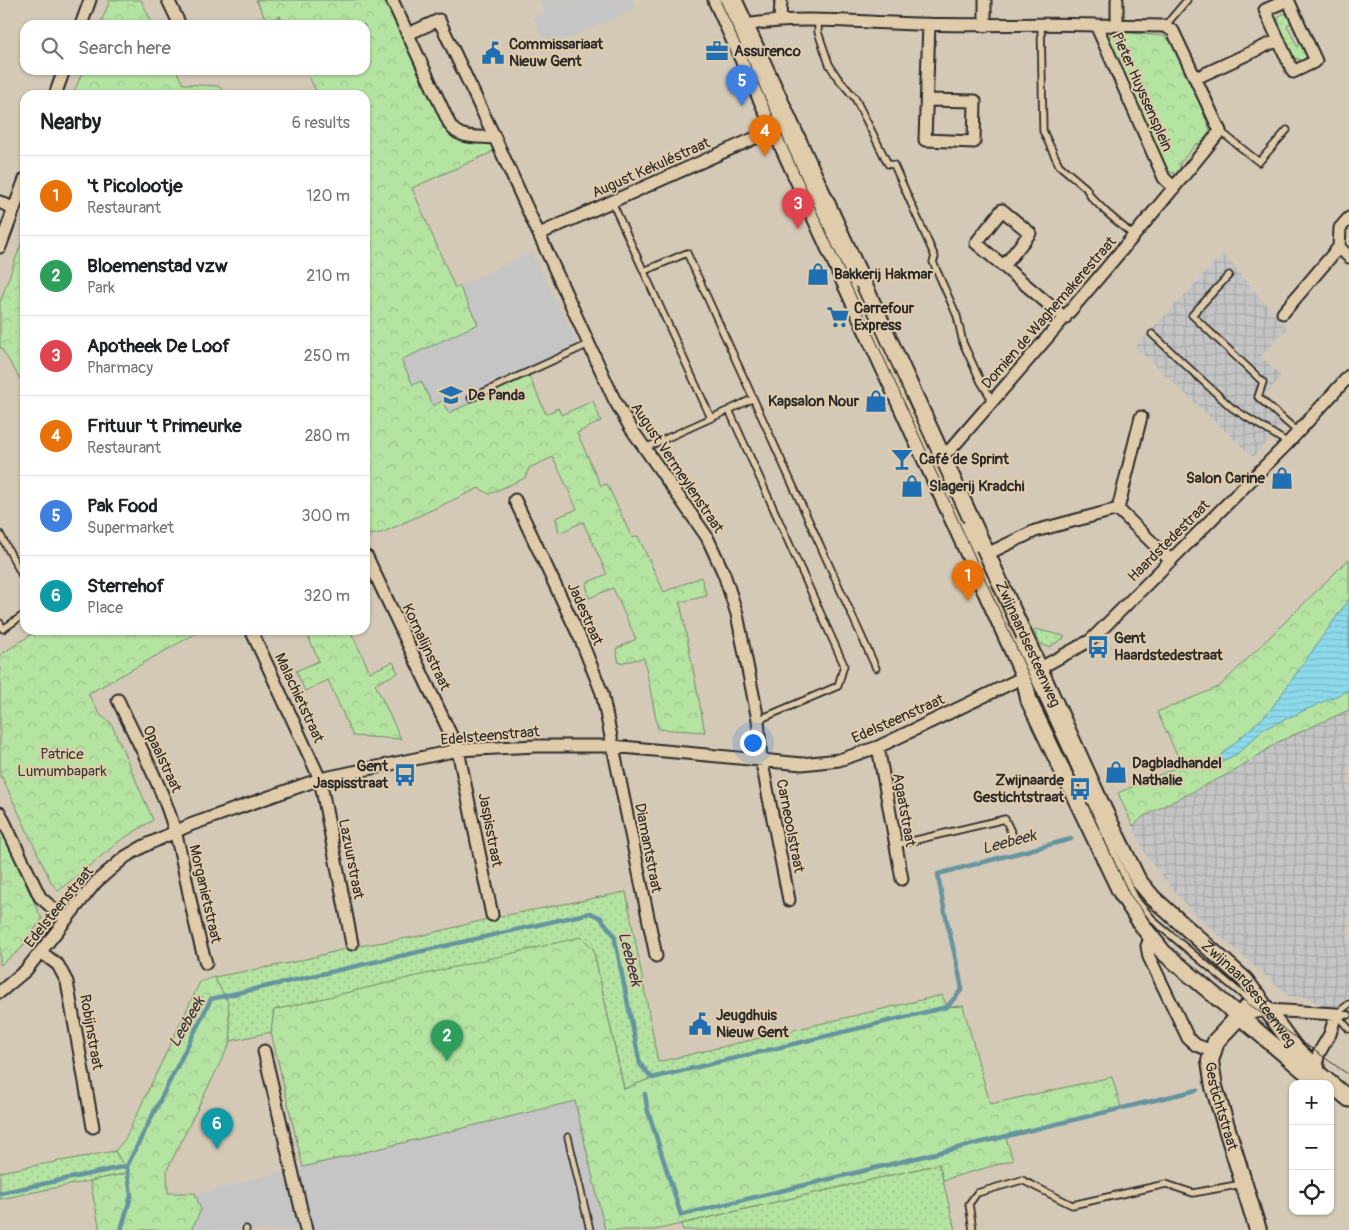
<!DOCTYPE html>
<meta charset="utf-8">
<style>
:root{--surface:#fff;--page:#f6f6f6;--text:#202124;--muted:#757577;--line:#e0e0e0;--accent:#1f6fb2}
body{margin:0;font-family:Pangolin,sans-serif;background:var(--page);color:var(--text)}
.controls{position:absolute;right:15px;bottom:15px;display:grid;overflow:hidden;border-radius:10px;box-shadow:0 1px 4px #0004}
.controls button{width:45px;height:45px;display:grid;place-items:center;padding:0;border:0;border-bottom:1px solid var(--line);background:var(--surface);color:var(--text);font:25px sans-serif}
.you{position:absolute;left:752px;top:742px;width:18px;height:18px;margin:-12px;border:4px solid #fff;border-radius:50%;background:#1a73e8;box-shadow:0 0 0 8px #1a73e833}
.badge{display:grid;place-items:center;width:32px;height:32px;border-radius:50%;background:var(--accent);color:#fff;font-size:16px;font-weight:700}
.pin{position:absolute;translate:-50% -41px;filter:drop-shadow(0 1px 2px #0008)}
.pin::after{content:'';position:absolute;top:26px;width:18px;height:15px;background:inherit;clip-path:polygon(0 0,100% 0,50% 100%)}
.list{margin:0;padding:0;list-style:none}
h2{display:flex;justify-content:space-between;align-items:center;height:65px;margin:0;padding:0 20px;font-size:21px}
h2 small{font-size:16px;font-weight:400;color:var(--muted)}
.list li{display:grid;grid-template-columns:32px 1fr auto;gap:15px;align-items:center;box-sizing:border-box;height:80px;padding:0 20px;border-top:1px solid var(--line)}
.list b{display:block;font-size:19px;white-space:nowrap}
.list p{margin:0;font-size:16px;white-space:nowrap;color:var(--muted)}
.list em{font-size:16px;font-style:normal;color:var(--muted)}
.icon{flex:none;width:28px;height:28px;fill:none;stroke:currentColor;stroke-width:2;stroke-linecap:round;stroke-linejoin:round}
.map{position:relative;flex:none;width:1349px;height:1230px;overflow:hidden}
.search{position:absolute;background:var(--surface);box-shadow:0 1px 4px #0004;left:20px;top:20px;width:350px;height:55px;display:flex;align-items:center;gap:12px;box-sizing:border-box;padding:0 18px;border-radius:15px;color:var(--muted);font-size:19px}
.panel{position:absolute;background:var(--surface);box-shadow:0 1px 4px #0004;left:20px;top:90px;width:350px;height:545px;border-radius:15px}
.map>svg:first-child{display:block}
.built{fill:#c5c5c6}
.industrial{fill:url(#industrial-grid)}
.grass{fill:url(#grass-dots);stroke:#708766}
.forest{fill:url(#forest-crowns);stroke:#708766}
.water{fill:url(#water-rules);stroke:#65949e}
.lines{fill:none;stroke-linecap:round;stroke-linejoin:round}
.stream{stroke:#65949e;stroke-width:4.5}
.service-casing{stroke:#2b2b2b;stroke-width:9}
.minor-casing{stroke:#2b2b2b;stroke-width:15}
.tertiary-casing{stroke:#2b2b2b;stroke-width:19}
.secondary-casing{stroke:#2b2b2b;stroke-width:20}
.service{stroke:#e0ccab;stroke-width:5.5}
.minor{stroke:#e0ccab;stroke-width:11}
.tertiary{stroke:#e0ccab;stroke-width:15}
.secondary{stroke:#e0ccab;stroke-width:16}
.tram{stroke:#2b2b2b;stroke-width:1}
.labels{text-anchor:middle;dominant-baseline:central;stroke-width:4;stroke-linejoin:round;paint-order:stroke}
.poi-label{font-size:15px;font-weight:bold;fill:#2b2b2b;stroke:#e0ccab;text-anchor:start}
.street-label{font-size:15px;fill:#2b2b2b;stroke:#e0ccab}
.park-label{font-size:15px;fill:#393d37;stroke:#e0ccab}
.water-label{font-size:16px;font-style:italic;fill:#353c3e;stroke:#e0ccab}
</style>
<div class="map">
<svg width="1349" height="1230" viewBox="0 0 1349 1230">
<defs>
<pattern id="industrial-grid" width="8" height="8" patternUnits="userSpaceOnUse" patternTransform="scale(1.25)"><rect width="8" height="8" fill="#c5c5c6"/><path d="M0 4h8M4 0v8" fill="none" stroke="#a9a9aa"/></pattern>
<pattern id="grass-dots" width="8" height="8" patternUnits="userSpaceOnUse" patternTransform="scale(1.25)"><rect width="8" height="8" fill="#b5e3a2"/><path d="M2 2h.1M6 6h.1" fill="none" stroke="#9cc38c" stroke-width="1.8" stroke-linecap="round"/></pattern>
<pattern id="forest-crowns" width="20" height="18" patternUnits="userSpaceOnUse" patternTransform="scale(1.25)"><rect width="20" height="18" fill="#b5e3a2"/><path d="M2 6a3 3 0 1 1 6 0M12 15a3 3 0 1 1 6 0" fill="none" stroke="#9cc38c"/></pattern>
<pattern id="water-rules" width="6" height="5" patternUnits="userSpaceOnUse" patternTransform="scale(1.25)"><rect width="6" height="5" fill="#8cdaeb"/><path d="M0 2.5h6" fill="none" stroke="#79bbca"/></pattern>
</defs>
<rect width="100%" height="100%" fill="#d4c9b7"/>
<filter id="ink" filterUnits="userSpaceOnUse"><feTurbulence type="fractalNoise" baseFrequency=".02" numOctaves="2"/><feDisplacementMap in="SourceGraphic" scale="10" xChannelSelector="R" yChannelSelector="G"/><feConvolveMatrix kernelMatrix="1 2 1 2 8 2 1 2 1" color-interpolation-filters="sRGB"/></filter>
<g filter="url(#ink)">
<path class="built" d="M539,0H632L636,8L550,47L545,38L543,39L533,18L545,13Z
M531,252L579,346L526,370L549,420L365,509V375L478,324L459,286Z
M575,1101L605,1230H159L156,1206L283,1171Z"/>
<path class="industrial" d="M1223,254L1287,329L1261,356L1282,377L1263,397L1288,420L1253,457L1135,347Z
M1349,710V1021L1308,997H1290L1191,911L1148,859L1133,826L1144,816L1240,768L1278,742Z"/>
<path class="grass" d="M1282,14H1289L1292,22L1287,25L1297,46L1302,44L1307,56L1303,61L1294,58L1277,19Z
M1035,629L1064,636V638L1049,647L1040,644L1034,630Z
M626,892L658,1062L942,995L947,1007L652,1078L624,1089L593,948L274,1010L271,1032L231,1041L228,1002L214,977L290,963L353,947L420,936L492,918Z
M115,1151L129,1173L0,1199V1172Z
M939,1164L955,1230H683L681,1224Z"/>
<path class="forest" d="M110,0H141L153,25H100Z
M256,0H387L449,135L493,143L497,150L412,188L455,288L459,286L478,324L401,360L413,385L421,381L433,406L442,401L449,413L529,376L546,414L558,408L561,415L593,401L601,421L577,433L601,486L607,484L632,538L638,536L664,592L701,577L707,596L680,602L705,732L658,729L644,658L619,663L616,649L636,639L613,588L589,598L586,583L607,574L583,522L559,533L556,518L577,509L553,457L529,468L525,478L489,494L479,488L384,532L365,536V95H318L306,70H365V25H284L280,16L267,22Z
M1117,32L1165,36C1183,52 1200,106 1210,130L1205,142L1196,144L1180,163V171L1176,174L1168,171L1109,42L1111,33Z
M83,70H176L183,84L218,86L228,95H73Z
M25,233V387L0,346V302Z
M1349,559V710L1278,742L1240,768L1144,816L1133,826L1118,793L1182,765L1157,712L1219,687Z
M38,630H202L88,694L100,715L111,723L153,820L121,840L58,891L51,882L2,777H0V655Z
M305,630H350L370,672L393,662L398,673L375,684L401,739L353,736L328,680L305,691L296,671L319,661Z
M0,828L42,919L20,950L0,965Z
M581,937L593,948L624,1089L652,1078L947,1007L963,1006L990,1104L1112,1077L1121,1107L1006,1138L1013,1160L943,1180L939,1164L655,1230H605L575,1101L303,1167L271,1032L274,1010Z
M214,977L228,1002L231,1041L167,1170L168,1193H195L201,1210L191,1230H100L90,1181L128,1173L115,1151L125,1139L200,982Z"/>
<path class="water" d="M1349,599V690L1264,729L1237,754L1222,761L1220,756L1269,712Z"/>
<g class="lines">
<path class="stream" d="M645,1094L647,1108L681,1215L1197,1090
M0,1193L127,1166L211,999L590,913L600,917L614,935L640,1064L652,1078L947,1007L962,989C955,950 943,913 938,874L1071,839
M121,1230L131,1196L127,1166"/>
<defs>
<path id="service" d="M726,0L856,284
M818,21V32L829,64L837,77L855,98L888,164L894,165L935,257L933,262L957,316L963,343L981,382L993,401
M1041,23L1043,131L1059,165L1086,188L1091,197L1106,212L1134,236
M1165,26L1187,0
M1220,131L1259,162L1287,130
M612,202L711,418
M644,271L687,253L876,668
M1229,275L1192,315L1263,382L1258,397L1298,432
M1152,334L1232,408L1288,443
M471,398L589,344
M729,410L752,399
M645,448L729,410L844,665L838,686L758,720
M965,525L976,548
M0,534L25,581
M0,623L3,629L25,614
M1019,640L1031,674
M1031,672L1127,882L1137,901L1156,923L1250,1001
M895,845L1005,819L1014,838
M1336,1014L1349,1029
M1336,1014L1349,1004
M1336,1014L1349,1015
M568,1137L590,1230
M246,1229V1230
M973,1230L969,1204L977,1193L1022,1180L1072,1205L1166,1184L1193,1193L1242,1184"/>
<path id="minor" d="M168,0L180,25
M392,0L450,125C459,140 479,136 495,138L439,20L408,34
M1117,0V25
M1288,0L1316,61L1293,72L1265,10Z
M780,20L781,0
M81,25L90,0
M746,25C801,15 861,23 917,24C976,26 1036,23 1096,25
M985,26V0
M1196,78L1278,40
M55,95L64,70
M927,100L975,101L974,142L925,140L929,24
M495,138L614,399L630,427L707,537L724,574L737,614L758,720L761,758L789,900
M0,202L14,209
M1349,218L1340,228L1339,247L1349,257
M539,234L782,126
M0,247L25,179
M1004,266L1030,233L1002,210L976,243L1065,318
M1283,313L1339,247
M1141,417L1118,509L1171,561
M942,454L951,449C1042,344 1133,239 1220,131L1173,31L1165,26L1096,25L1164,178L1174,188
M515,500L581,640L602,693L656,956
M987,554L1035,531L1118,509
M367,557L458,750L492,915
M251,630L320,779L352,944
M118,700C134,735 154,771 167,807C186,858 189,912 206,963
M878,747L902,879
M0,813L40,897L66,920
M1151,936L1147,946L1149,957L1188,1038L1196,1045L1212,1051
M41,952L58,965L67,982L93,1127
M0,992L26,970L96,882L125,857L144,846L190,825L320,779L458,750L536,746H612L802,764L839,760L878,747L1024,677L1091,640L1288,443L1349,376
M1240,1015L1267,1010L1336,1014L1330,1034L1319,1053L1317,1060L1319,1072
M264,1051L306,1230"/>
<g id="tertiary">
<path d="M716,0L1010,645L1024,677L1029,701L1120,891L1144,928L1163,952L1308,1074H1318"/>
<path id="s1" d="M734,0L1104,810L1138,880L1153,898L1245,980L1295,1048L1314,1066L1319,1074L1349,1099"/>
</g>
<g id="secondary">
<path id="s2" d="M1258,996L1216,1041L1210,1061L1214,1087L1258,1230"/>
</g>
</defs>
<use href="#service" class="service-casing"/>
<use href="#minor" class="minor-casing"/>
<use href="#tertiary" class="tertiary-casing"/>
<use href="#secondary" class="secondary-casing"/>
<use href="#service" class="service"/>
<use href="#minor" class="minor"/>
<use href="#tertiary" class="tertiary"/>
<use href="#secondary" class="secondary"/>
<path class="tram" d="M720,0L1129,894L1154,925L1239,997L1349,1075"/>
</g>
</g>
<defs>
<symbol id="office-bare" viewBox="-9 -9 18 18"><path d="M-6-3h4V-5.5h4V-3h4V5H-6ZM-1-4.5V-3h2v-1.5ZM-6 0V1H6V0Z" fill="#1f6fb2" stroke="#e0ccab" stroke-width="2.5" paint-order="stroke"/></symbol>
<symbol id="civic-bare" viewBox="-9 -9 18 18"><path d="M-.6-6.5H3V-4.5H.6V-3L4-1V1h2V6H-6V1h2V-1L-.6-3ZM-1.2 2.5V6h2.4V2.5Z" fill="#1f6fb2" stroke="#e0ccab" stroke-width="2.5" paint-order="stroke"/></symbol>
<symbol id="shop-bare" viewBox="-9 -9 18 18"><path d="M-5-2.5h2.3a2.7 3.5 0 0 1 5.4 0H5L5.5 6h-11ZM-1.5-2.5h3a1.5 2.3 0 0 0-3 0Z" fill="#1f6fb2" stroke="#e0ccab" stroke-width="2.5" paint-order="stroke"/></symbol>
<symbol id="supermarket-bare" viewBox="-9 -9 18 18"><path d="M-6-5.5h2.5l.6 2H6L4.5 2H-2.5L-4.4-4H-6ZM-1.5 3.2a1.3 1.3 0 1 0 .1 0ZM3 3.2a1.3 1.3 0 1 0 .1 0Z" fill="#1f6fb2" stroke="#e0ccab" stroke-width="2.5" paint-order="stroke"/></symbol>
<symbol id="school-bare" viewBox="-9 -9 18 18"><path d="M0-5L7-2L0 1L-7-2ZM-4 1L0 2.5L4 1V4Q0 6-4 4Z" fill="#1f6fb2" stroke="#e0ccab" stroke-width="2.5" paint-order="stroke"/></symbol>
<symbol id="bar-bare" viewBox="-9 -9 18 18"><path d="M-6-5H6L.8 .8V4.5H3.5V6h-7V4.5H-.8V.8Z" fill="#1f6fb2" stroke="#e0ccab" stroke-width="2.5" paint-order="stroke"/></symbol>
<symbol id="bus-bare" viewBox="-9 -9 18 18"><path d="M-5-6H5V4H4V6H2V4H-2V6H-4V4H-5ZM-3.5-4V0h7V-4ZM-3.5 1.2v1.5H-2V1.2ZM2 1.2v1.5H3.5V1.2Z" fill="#1f6fb2" stroke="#e0ccab" stroke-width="2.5" paint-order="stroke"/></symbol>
</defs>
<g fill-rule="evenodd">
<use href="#office-bare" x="701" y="35" width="32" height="32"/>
<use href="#civic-bare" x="477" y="37" width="32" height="32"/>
<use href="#shop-bare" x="802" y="258" width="32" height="32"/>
<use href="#supermarket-bare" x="822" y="301" width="32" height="32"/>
<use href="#school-bare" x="435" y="379" width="32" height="32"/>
<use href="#shop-bare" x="860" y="385" width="32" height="32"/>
<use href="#bar-bare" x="886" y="443" width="32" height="32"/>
<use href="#shop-bare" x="1266" y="462" width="32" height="32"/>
<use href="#shop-bare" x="896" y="470" width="32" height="32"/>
<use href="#bus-bare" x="1082" y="631" width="32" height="32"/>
<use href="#shop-bare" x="1100" y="756" width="32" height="32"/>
<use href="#bus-bare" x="389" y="759" width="32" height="32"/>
<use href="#bus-bare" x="1064" y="773" width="32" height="32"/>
<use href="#civic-bare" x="684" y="1008" width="32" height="32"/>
</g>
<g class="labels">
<g class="poi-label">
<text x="509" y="44">Commissariaat<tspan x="509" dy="17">Nieuw Gent</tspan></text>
<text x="734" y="51">Assurenco</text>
<text x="834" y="274">Bakkerij Hakmar</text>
<text x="854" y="308">Carrefour<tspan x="854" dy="17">Express</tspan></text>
<text x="468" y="395">De Panda</text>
<text x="859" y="401" text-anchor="end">Kapsalon Nour</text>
<text x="919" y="459">Café de Sprint</text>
<text x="1265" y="478" text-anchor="end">Salon Carine</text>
<text x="929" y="486">Slagerij Kradchi</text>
<text x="1114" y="638">Gent<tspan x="1114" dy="17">Haardstedestraat</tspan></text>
<text x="1132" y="763">Dagbladhandel<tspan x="1132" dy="17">Nathalie</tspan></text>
<text x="388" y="766" text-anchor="end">Gent<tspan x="388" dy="17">Jaspisstraat</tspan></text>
<text x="1064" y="780" text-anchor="end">Zwijnaarde<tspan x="1064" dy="17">Gestichtstraat</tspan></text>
<text x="716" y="1015">Jeugdhuis<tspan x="716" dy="17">Nieuw Gent</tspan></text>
</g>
<g class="street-label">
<text transform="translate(1142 92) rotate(66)">Pieter Huyssensplein</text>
<text transform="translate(651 168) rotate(-24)">August Kekuléstraat</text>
<text transform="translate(1049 313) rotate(-49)">Domien de Waghemakerestraat</text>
<text transform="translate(677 468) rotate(56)">August Vermeylenstraat</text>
<text transform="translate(1169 541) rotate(-45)">Haardstedestraat</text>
<text transform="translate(585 614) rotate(66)">Jadestraat</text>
<text stroke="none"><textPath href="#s1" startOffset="708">Zwijnaardsesteenweg</textPath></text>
<text transform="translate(426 647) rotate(65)">Kornalijnstraat</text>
<text transform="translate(299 698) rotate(65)">Malachietstraat</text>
<text transform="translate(898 719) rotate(-24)">Edelsteenstraat</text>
<text transform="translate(490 736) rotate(-5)">Edelsteenstraat</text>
<text transform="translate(162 759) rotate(65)">Opaalstraat</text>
<text transform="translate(904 810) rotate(80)">Agaatstraat</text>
<text transform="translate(790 826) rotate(79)">Carneoolstraat</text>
<text transform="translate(490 830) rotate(79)">Jaspisstraat</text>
<text transform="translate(648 848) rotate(79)">Diamantstraat</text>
<text transform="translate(351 859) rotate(79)">Lazuurstraat</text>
<text transform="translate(205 894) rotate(77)">Morganietstraat</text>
<text transform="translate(59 907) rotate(-51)">Edelsteenstraat</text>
<text stroke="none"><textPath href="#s1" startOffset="1128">Zwijnaardsesteenweg</textPath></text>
<text transform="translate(91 1032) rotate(80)">Robijnstraat</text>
<text stroke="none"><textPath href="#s2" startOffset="129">Gestichtstraat</textPath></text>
</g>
<g class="park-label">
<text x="62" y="754">Patrice<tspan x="62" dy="17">Lumumbapark</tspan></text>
</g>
<g class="water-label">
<text transform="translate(1009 842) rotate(-15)">Leebeek</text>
<text transform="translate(630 959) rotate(76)">Leebeek</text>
<text transform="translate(187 1022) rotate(-60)">Leebeek</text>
</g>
</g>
</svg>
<div class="controls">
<button>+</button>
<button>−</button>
<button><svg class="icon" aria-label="locate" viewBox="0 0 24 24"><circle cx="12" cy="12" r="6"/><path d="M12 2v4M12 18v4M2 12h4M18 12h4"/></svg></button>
</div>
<div class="you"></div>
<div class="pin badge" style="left:968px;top:601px;background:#e8710a">1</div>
<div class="pin badge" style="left:447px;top:1061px;background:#2e9e5b">2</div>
<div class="pin badge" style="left:798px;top:229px;background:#e0444e">3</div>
<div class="pin badge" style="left:765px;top:156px;background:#e8710a">4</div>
<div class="pin badge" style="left:742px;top:106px;background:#3f7fe0">5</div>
<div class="pin badge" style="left:217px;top:1149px;background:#0f9aa8">6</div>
<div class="search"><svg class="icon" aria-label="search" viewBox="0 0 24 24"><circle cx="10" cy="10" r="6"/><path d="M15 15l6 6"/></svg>Search here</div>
<section class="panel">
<h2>Nearby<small>6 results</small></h2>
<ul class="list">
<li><span class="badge" style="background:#e8710a">1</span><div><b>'t Picolootje</b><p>Restaurant</p></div><em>120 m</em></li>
<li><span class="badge" style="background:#2e9e5b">2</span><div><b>Bloemenstad vzw</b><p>Park</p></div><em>210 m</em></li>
<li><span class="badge" style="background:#e0444e">3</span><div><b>Apotheek De Loof</b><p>Pharmacy</p></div><em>250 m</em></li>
<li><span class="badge" style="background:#e8710a">4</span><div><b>Frituur 't Primeurke</b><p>Restaurant</p></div><em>280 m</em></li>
<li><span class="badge" style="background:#3f7fe0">5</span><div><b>Pak Food</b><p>Supermarket</p></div><em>300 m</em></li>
<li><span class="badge" style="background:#0f9aa8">6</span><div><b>Sterrehof</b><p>Place</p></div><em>320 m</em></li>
</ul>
</section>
</div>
